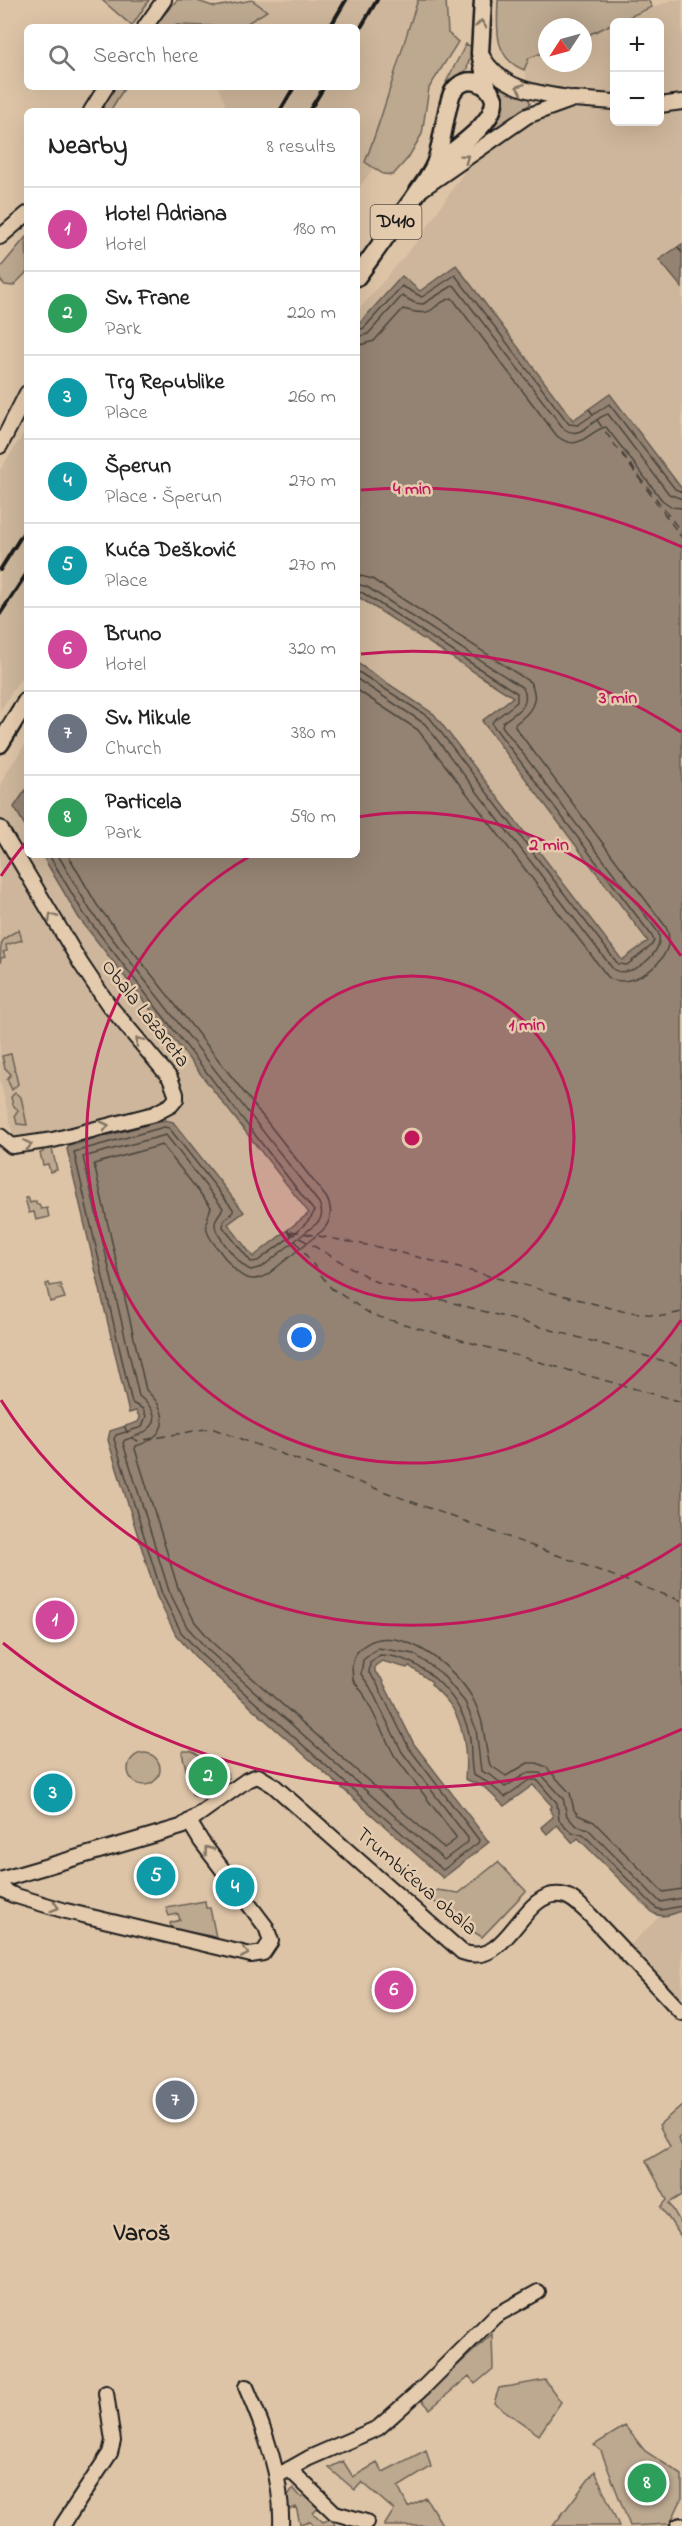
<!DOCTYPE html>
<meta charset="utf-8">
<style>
:root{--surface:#fff;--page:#f2f2f2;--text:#222;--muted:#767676;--line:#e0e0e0;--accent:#ea580c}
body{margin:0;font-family:"Indie Flower",sans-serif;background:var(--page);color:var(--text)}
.controls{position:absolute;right:18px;top:18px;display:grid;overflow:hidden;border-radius:9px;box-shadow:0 6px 24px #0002}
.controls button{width:54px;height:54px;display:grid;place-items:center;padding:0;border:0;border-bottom:2px solid var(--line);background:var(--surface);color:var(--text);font:30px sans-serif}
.compass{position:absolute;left:538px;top:18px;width:54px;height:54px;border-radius:50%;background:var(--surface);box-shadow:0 6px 24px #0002;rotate:234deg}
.you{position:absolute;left:302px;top:1338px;width:21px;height:21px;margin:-15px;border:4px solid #fff;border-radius:50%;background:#1a73e8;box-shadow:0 0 0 9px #1a73e833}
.badge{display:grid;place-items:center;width:39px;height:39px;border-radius:50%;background:var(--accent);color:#fff;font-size:20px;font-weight:700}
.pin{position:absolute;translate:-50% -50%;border:3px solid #fff;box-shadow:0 2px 6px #0006}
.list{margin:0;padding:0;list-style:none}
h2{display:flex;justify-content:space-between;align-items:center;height:78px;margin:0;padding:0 24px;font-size:26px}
h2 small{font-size:20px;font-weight:400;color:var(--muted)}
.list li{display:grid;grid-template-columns:39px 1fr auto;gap:18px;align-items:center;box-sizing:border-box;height:84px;padding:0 24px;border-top:2px solid var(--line)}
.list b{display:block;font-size:22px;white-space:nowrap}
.list p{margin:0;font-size:20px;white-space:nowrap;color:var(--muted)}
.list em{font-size:20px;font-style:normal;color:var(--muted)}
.icon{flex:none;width:33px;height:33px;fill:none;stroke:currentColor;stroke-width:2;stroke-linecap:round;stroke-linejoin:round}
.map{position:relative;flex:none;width:682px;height:2526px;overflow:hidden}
.search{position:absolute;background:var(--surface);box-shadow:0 6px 24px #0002;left:24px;top:24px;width:336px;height:66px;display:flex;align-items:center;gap:15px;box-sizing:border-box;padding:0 21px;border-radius:9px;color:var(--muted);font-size:22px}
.panel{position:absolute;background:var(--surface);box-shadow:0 6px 24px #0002;left:24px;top:108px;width:336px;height:750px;border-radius:9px}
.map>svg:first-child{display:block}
.built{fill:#cdb69b}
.green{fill:#bda890;stroke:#6c6256;stroke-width:1.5}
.water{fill:#948372;stroke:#645a50;stroke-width:1.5}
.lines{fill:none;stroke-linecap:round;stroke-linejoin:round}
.shore{stroke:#4c453e;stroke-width:1.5}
.ferry{stroke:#46403a;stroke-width:1.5;stroke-dasharray:8 6;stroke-linecap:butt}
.minor-casing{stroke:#1c1c1c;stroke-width:18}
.major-casing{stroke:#1c1c1c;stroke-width:21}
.minor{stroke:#e5cbad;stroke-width:14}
.major{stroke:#e5cbad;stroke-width:16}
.rail{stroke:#1c1c1c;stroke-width:4}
.oneway{stroke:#807464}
.ring{fill:none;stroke:#c2185b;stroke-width:3}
.labels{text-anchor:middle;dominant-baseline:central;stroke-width:5;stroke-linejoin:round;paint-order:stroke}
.shield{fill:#e5cbad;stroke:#585048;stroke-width:1.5}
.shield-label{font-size:20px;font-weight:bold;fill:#1c1c1c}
.street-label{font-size:21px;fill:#1c1c1c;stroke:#e5cbad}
.quarter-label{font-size:24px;font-weight:bold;fill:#1c1c1c;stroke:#e5cbad}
.centre{fill:#c2185b;stroke:#e5cbad;stroke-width:3}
.ring-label{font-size:18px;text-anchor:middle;font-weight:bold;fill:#c2185b;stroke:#e5cbad;stroke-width:5;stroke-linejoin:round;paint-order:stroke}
</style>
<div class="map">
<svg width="682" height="2526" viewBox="0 0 682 2526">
<rect width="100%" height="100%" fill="#ddc4a7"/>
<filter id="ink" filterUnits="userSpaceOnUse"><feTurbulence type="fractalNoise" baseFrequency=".0167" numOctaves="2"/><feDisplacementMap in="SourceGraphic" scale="12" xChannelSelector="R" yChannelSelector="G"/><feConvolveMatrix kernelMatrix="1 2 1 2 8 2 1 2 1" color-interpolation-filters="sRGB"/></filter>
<g filter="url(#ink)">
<path class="built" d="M252,0H418L400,49L381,120L365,162L374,167L357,190V111H226L227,109L218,87H357V27H241L266,11Z
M672,0H682V244L660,260L682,288V489L610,394L574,420L456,265L420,291L402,276L357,326V312L420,238L469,164L525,125L535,104L524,70L529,58L547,51V63H583V37L614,24V122H660V22H617Z
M27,428V668L0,711V470Z
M357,596L514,697L482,721L648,941L623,960L434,714L357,663Z
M27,742V788L14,807L27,829V855H42L79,918L309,1213L253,1257L228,1224L243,1212L173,1122L165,1120L69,1146L67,1149L64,1141L17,1152L0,1080V786L6,773Z
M682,1911V2002L630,1945L659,1917Z"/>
<path class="green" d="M102,0H149L132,26Z
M177,0H195L215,7L252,0L267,11L241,27L177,25L174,27H153Z
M418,0H446L448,33L458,42L429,88L422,134L408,158L393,175L383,174L365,162C386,109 399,54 418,0Z
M498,0H648L652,7L583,37V27H547V51L529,58L524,70C493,58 497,28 498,0Z
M466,44L472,47L467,69L447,83L446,82Z
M500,83L529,99L530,104L488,134L485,131C500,119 507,105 497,87Z
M112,87H125L110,111H97Z
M26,237L27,272L13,286L5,285L0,280V268Z
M19,930L22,940L6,945L7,951L3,952L5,957L1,958L0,963C0,941 0,939 19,930Z
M11,1054L18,1084L12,1090L7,1079L11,1074L5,1068L2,1056Z
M15,1093L21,1097L27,1125L17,1124L15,1115L18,1110L13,1105L11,1097Z
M51,1144L57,1170L50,1172L48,1164L43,1165L40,1153L43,1152L42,1146Z
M28,1197L30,1203L36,1201V1204H39L41,1209L47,1208L49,1217L36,1220L34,1212L29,1213L25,1198Z
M49,1283L50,1286L61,1284L62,1287L59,1288L62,1290L65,1298L50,1302L46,1284Z
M184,1751H192L228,1774L229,1778L202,1798L192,1794L182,1753Z
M128 1769a16 16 0 1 1 32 0a16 16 0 1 1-32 0Z
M498,1862L526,1891L482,1937L459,1923L429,1897L437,1890L459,1893Z
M205,1901L206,1908H210L216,1937L172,1929L170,1923L180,1920L178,1914L169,1916L166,1908Z
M682,2105V2135L678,2139L682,2146V2195L669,2203L682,2225V2238L661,2207L667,2200L646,2161L670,2147L659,2125Z
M492,2334L493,2369L475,2384L469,2376L430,2409L421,2399Z
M545,2380L561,2402L539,2435L494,2403L499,2388Z
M625,2426L645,2451L682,2475V2498L670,2524L630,2526L601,2451L594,2445Z
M426,2450L431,2467L398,2487L408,2507L426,2498L443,2526H384L394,2510L362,2482L355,2490L329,2468L343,2461L353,2477L377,2463L383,2472Z
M595,2471L619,2526H553Z
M293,2488L302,2498L309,2493L322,2505L313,2513L323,2522L332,2518L335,2526H313L310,2521L300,2524L296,2507L288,2510L287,2497Z"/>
<path class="water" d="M682,244V288L659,260Z
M456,265L573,420L610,394L682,489V1911C671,1914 663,1919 653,1913L578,1838L573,1843L557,1825L547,1834L541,1827L553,1817L550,1809L552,1806L533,1785L504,1806L484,1787L465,1779C467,1756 465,1730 453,1709C448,1700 438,1692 431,1684L432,1682L409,1666L407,1668L382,1661L375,1666V1672L381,1678L414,1744L489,1842L443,1878L199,1661L176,1635L157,1597L108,1440L110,1431L138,1422L140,1418L136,1411L129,1413L67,1149L69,1146L165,1120L173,1122L244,1212L228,1224L253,1257L309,1213L79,918L42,855H357V663L434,714L622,960L648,941L482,721L513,697L357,596V326L402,276L420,291Z
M27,788V829L14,807Z"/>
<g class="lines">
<path class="shore" d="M357,330L364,328L402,286L422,297L455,275L569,424L578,425L609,404L675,489L682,492
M357,337L368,334L402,296L415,303L423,304L454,285L564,429C582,441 592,418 608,414L669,494L682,499
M357,346L374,341L403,309C439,319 426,306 452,298L557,436C580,454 587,431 606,427L662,500L672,507L682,508
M357,575L372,579L530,682C541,701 530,713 515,724V727L666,927C681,956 632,993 608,977L418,730L357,690
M357,584L367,587L523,688C532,705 515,713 503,722L502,726L658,932C667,952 629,981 613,969L425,724L357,679
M357,592L363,593L517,693V702L493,721L492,724L652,936L654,941L651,946L627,965L618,964L430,718L357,671
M49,855L84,914L314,1211C312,1224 269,1252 258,1261L251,1262L223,1227L224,1220L233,1212V1209L169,1128L164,1127L74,1152L132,1403L143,1409L146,1416L142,1427L116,1435L114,1439L162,1594L181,1632L204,1657L443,1870L478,1843L479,1840L409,1748L376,1682L369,1673L370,1663L380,1655C421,1656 459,1694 469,1733C472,1747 470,1762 473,1775L487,1782L505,1797L529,1780H537L557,1803L559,1820L572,1833L583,1834L656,1908L661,1910L682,1906
M58,855L90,910L319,1203C323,1211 323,1218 316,1224L262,1267L251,1270C241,1267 215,1235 215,1224C215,1217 221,1213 223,1208L166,1135L83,1157L139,1396C167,1419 154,1431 125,1440L123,1443L169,1591L187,1627L209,1651L444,1860L468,1842V1838L402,1752L370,1687L361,1674L363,1660L378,1648L414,1654L441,1673L465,1702L476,1729L481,1771L492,1776L505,1787L527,1773H540L563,1798L567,1816L575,1825L588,1829L660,1902L682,1898
M68,855L97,905L326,1197C333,1209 332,1220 323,1230L267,1275C244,1288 231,1266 219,1250C214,1244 208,1237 207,1230C205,1221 209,1214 211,1207L162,1145L94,1164L146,1390C170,1412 169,1436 136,1446L135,1449L178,1588L195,1622L215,1645L444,1848L455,1840L456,1837L394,1755L363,1693L353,1680L352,1666L355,1655C387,1611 455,1665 473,1699C486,1723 483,1741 490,1765L506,1776L528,1763H537L546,1767L570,1793L574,1810L578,1815L594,1822L663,1892L682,1889"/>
<path class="ferry" d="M678,247L682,253
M589,409L682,538
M622,453L682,533
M287,1230L331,1288L372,1315L682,1402
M288,1231L374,1281L682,1366
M291,1231L383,1248L622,1311L663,1316L682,1312
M124,1426L130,1437L138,1441L211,1428L682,1601"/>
<defs>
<path id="minor" d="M145,27L164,0
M482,56C501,89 535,93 569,98
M660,105L682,102
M91,111L106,87
M422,189L527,116L574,99L614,102
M0,237L27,214
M0,446L27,393
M0,828L81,964L108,1004L170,1078L176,1094V1099L171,1105L154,1114L53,1140L12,1146L0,1136
M0,1880L181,1827L247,1780L258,1776L273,1785L462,1952C509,1970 521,1889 561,1895C572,1896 580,1906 588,1913L682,2013
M0,1888L13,1895L66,1911L251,1955L263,1953L271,1941L266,1927L201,1841L190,1823
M246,2387C265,2430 283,2479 281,2526
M289,2469L335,2513L366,2522
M277,2476L309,2458L378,2428L424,2387L495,2316L538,2292
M62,2526L110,2453L113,2441L106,2393
M678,2526L682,2525"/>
<path id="major" d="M483,0L480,53L488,89
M357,277C376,251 394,225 413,199C420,188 430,176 435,164C442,148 447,98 454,90C467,74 488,82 494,99C496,124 452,150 434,166
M0,744L27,700"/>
</defs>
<use href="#minor" class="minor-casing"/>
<use href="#major" class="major-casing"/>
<use href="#minor" class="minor"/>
<use href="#major" class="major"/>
<path class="rail" d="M330,27L346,0
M357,34L377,0
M280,111L294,87
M309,111L324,87
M0,570L27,527
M0,614L27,573"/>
</g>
<defs><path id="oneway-chevron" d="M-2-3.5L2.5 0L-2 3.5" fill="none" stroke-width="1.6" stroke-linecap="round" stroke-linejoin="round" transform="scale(1.5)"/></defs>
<g class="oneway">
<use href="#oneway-chevron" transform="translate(481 24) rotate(-85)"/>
<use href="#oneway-chevron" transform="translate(520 88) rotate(-159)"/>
<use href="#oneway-chevron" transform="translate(465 158) rotate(-37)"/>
<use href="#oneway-chevron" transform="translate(52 917) rotate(-121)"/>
<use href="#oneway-chevron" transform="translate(139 1041) rotate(-130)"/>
<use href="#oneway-chevron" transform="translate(105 1126) rotate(-14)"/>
<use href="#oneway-chevron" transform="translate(28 1145) rotate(-11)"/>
<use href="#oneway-chevron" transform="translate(208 1850) rotate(-127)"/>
<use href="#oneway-chevron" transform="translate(55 1907) rotate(17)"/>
<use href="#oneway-chevron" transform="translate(245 1953) rotate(11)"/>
</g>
</g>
<circle cx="412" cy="1138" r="162" fill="#c2185b" fill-opacity=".12"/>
<g class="ring">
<circle cx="412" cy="1138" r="162"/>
<path d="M681 1320A325 325 0 1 1 252 855M358 817A325 325 0 0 1 681 956"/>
<path d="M681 1544A487 487 0 0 1 1 1400M1 876A487 487 0 0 1 26 842M361 654A487 487 0 0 1 681 732"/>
<path d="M682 1729A650 650 0 0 1 3 1643M361 490A650 650 0 0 1 682 547"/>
</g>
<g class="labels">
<rect class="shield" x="370.5" y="205" width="51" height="34" rx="4.5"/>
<g class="shield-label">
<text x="396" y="222">D410</text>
</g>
<g class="street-label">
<text transform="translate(145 1014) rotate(52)">Obala Lazareta</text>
<text transform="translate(416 1882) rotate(41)">Trumbićeva obala</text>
</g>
<g class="quarter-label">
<text x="142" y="2234">Varoš</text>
</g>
</g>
<circle cx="412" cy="1138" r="9" class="centre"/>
<g class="ring-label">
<text x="412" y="494">4 min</text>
<text x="618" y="703">3 min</text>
<text x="549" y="850">2 min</text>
<text x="527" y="1030">1 min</text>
</g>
</svg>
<div class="controls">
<button>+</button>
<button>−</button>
</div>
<svg class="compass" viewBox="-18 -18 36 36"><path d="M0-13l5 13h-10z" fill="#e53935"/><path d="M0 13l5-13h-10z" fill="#767676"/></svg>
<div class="you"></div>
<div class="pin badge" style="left:55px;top:1620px;background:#d1479c">1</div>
<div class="pin badge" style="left:208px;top:1776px;background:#2e9e5b">2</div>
<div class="pin badge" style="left:53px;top:1793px;background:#0f9aa8">3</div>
<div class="pin badge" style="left:235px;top:1887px;background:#0f9aa8">4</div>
<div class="pin badge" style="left:156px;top:1876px;background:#0f9aa8">5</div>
<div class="pin badge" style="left:394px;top:1990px;background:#d1479c">6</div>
<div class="pin badge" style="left:175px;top:2100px;background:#6b7280">7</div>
<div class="pin badge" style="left:647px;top:2483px;background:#2e9e5b">8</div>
<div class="search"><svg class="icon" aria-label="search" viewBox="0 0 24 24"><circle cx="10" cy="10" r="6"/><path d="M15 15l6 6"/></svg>Search here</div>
<section class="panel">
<h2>Nearby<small>8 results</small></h2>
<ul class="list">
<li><span class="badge" style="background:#d1479c">1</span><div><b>Hotel Adriana</b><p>Hotel</p></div><em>180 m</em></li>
<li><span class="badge" style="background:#2e9e5b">2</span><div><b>Sv. Frane</b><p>Park</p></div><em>220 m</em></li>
<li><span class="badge" style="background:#0f9aa8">3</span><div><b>Trg Republike</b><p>Place</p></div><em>260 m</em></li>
<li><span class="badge" style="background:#0f9aa8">4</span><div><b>Šperun</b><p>Place · Šperun</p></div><em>270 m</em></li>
<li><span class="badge" style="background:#0f9aa8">5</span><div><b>Kuća Dešković</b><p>Place</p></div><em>270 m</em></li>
<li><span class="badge" style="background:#d1479c">6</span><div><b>Bruno</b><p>Hotel</p></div><em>320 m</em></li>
<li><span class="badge" style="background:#6b7280">7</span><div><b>Sv. Mikule</b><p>Church</p></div><em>380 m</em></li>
<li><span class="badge" style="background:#2e9e5b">8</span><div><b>Particela</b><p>Park</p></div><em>590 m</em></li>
</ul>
</section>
</div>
